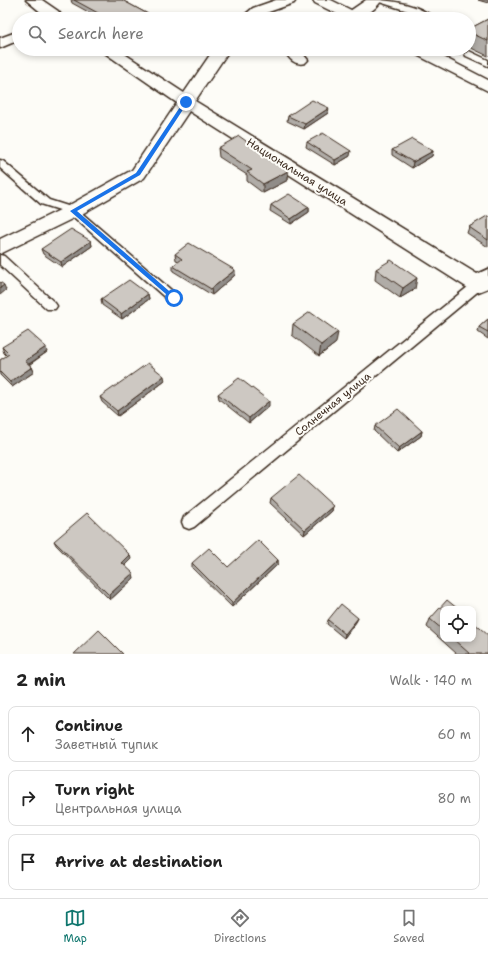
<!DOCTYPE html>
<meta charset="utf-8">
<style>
:root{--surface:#fff;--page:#f6f6f6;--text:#222;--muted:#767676;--line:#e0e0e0;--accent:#0f766e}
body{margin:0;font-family:"Shantell Sans",sans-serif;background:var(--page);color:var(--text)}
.controls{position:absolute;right:12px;bottom:12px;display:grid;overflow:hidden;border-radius:8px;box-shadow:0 2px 6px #0003}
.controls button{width:36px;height:36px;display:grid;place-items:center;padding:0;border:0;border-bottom:1px solid var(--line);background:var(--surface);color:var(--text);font:20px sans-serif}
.stop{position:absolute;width:12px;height:12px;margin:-9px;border:3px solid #1a73e8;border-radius:50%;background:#fff}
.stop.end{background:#1a73e8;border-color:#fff;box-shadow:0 1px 4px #0008}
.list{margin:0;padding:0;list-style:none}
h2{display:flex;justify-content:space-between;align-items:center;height:52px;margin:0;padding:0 16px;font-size:17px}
h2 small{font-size:13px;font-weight:400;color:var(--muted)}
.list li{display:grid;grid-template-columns:26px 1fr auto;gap:12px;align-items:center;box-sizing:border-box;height:56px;margin:0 8px 8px;padding:0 8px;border:1px solid var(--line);border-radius:8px}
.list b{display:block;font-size:15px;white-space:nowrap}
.list p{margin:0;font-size:13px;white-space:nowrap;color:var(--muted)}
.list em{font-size:13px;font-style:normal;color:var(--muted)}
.icon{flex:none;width:22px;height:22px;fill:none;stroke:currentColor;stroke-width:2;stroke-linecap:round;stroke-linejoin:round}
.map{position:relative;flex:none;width:488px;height:654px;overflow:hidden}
.search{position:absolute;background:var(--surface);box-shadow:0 2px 6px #0003;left:12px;right:12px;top:12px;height:44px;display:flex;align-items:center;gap:10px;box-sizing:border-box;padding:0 14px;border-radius:22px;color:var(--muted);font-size:15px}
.sheet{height:244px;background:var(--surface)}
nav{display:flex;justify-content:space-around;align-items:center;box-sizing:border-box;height:56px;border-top:1px solid var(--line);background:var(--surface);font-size:11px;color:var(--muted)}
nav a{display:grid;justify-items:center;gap:2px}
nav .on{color:var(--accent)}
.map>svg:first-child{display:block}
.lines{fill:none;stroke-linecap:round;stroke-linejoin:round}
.lane-casing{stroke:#3b2a1e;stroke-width:3}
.street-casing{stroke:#3b2a1e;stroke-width:3}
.secondary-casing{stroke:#3b2a1e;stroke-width:3}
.lane{fill:#fdfcf7;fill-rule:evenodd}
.street{fill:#fdfcf7;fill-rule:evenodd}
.secondary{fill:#fdfcf7;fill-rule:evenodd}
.wall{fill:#b0aca7;stroke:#3b2a1e}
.shaded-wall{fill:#908c88;stroke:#3b2a1e}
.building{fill:#cdc8c2;stroke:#3b2a1e}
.route{fill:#1a73e8}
.labels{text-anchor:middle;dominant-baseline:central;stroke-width:4;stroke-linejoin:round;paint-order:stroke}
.street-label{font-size:11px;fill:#3b2a1e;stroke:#fdfcf7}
</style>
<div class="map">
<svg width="488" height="654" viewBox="0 0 488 654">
<rect width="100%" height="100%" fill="#fdfcf7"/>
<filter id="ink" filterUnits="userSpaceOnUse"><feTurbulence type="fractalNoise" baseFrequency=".025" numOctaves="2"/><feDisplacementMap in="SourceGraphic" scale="8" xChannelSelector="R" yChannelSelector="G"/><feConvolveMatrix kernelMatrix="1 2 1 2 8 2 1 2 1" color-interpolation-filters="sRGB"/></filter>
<g filter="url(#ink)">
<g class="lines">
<defs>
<path id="lane" d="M373,0C392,0 421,5 435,19H425L408,11Z
M469,51L488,60V66L466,56L465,54Z
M0,160L3,161L49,200L77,209L178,296L180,299L178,302H170L69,213L41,204L0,168Z
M0,255L4,256L55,303L57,306L55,309H47L0,265Z
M478,281L484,285L482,288L194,527L189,529L184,527L182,522L184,517L474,282Z"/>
<path id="street" d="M26,0H42L58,11L64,19H49Z
M276,0H296L294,3L263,14L256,19H240L253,8Z
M366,0H382C374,12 361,19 347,19L345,16L347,13Z
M19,31V40L0,48V38Z
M99,49H117L184,93L214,49H230L195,101L477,274L488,269V288L478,292L471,290L189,111L144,178L80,215L0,254V239L66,207L132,170L177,103Z
M283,49H299L308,60L305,63C294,66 289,58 283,49Z"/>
<path id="secondary" d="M313,0H331L363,16L365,19H347L315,3Z
M408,49H428L488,80V91L411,52Z"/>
</defs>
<use href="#lane" class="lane-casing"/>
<use href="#street" class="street-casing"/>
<use href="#secondary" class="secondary-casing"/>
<use href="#lane" class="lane"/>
<use href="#street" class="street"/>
<use href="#secondary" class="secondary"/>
</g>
<path class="wall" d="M71,0H122L157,19H101L72,3Z
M478,0H488V3Z
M488,19V56L469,47V29Z
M328,113L304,129L287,121L288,116Z
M307,142L350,156L335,165L306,147Z
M218,148L288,171V180L263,193L247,181V175L219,157Z
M392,150L433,151L432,156L412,168L392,155Z
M271,205L309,207V212L291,224L270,211Z
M488,216V247L467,233L469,227Z
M91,241L92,246L62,267L43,254L41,249Z
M175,254L235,275L212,295L173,271V266L179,261L176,260Z
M376,269L415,289L400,298L375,280Z
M148,294L149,299L122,319L102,305L101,299Z
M488,319V339L478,332L479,327Z
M293,324L336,343L319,356L292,335Z
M2,347L47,352L29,365L32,367L34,372L12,387L0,375V360L7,356L4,353Z
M165,381L118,416L102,402L100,397Z
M218,394L269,406L249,423L219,399Z
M375,426L422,431L421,436L397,453L374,431Z
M271,498L333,506L332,511L304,535L270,503Z
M54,541L131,559L125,565L134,578L110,600L56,545Z
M278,560V564L232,607L192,568V563L228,567Z
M443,609V639H473L488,654H457L427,627L430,619Z
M358,618L356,622L344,638L327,624L328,620Z"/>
<path class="shaded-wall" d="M329,108L328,113L304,129L305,124Z
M351,151L350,156L335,165V160Z
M433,151L432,156L412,168L413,162Z
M288,171V180L263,193V184Z
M309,207V212L291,224V219Z
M91,241L92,246L62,267L61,262Z
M235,270V275L212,295L211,289Z
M417,278L415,289L400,298L403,288Z
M4,285L6,290L0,295V288Z
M148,294L149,299L122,319L121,314Z
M338,332L336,343L319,356L321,345Z
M46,347L47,352L26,366L25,361Z
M32,367L34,372L12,387L10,382Z
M164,376L165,381L118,416L117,411Z
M269,401V406L249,423V418Z
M422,431L421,436L397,453L399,448Z
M333,506L332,511L304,535L305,530Z
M130,555L131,559L123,567L122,563Z
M278,560V564L232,607V603Z
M133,573L134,578L110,600L109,595Z
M358,618L356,622L344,638L345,634Z"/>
<path class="building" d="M74,0H122L157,19H109Z
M488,19V41L469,32V29Z
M312,100L329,108L305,124L288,116Z
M323,133L351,151L335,160L307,142Z
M239,136L288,171L263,184L247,172L252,170L218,148Z
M412,139L433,151L413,162L392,150Z
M289,194L309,207L291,219L271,205Z
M487,216H488V240L469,227Z
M71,229L91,241L61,262L41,249Z
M189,243L235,270L211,289L173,266L182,259L175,254Z
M391,260L417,278L403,288L376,269Z
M129,280L148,294L121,314L101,299Z
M0,282L4,285L0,288Z
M310,312L338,332L321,345L293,324Z
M488,319V332L479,327Z
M28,331L46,347L25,361L32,367L10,382L0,372V360L9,354L2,347Z
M148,363L164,376L117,411L100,397Z
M239,378L269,401L249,418L218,394Z
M398,409L422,431L399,448L375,426Z
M299,475L333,506L305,530L271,498Z
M87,513L130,555L122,563L133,573L109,595L54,541Z
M258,540L278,560L232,603L192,563L209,548L228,567Z
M447,600L458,609H443V630L430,619Z
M341,604L358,618L345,634L328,620Z
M473,622L488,635V654H470L453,639H473Z
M99,630L123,654H74Z"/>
</g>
<path class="route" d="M184,101L188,102L140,175L77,211L176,297L177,298L174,301L70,211L136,173Z"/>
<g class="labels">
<g class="street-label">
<text transform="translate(297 172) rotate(32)">Национальная улица</text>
<text transform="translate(333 404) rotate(-39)">Солнечная улица</text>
</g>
</g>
</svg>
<div class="controls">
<button><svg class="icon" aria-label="locate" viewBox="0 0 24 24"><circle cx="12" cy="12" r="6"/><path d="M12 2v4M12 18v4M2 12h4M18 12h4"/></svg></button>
</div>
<div class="stop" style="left:174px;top:298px"></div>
<div class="stop end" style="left:186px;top:102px"></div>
<div class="search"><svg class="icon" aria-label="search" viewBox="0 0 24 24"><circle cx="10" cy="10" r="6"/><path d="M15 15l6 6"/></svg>Search here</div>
</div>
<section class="sheet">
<h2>2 min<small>Walk · 140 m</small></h2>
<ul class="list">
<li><svg class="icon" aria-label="ahead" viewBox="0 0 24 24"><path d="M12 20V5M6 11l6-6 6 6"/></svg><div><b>Continue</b><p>Заветный тупик</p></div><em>60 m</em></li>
<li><svg class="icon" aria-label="right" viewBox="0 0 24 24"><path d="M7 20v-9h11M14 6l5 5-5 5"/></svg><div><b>Turn right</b><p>Центральная улица</p></div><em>80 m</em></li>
<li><svg class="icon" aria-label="arrive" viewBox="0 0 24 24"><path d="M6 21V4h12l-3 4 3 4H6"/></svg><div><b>Arrive at destination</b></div></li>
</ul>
</section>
<nav>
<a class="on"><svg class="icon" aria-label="map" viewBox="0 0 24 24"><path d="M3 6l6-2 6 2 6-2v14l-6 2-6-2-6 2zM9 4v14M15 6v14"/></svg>Map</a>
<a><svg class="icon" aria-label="directions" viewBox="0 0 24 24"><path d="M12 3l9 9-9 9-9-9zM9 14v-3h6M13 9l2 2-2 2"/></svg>Directions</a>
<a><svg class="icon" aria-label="saved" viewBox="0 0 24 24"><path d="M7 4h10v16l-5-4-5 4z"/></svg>Saved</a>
</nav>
